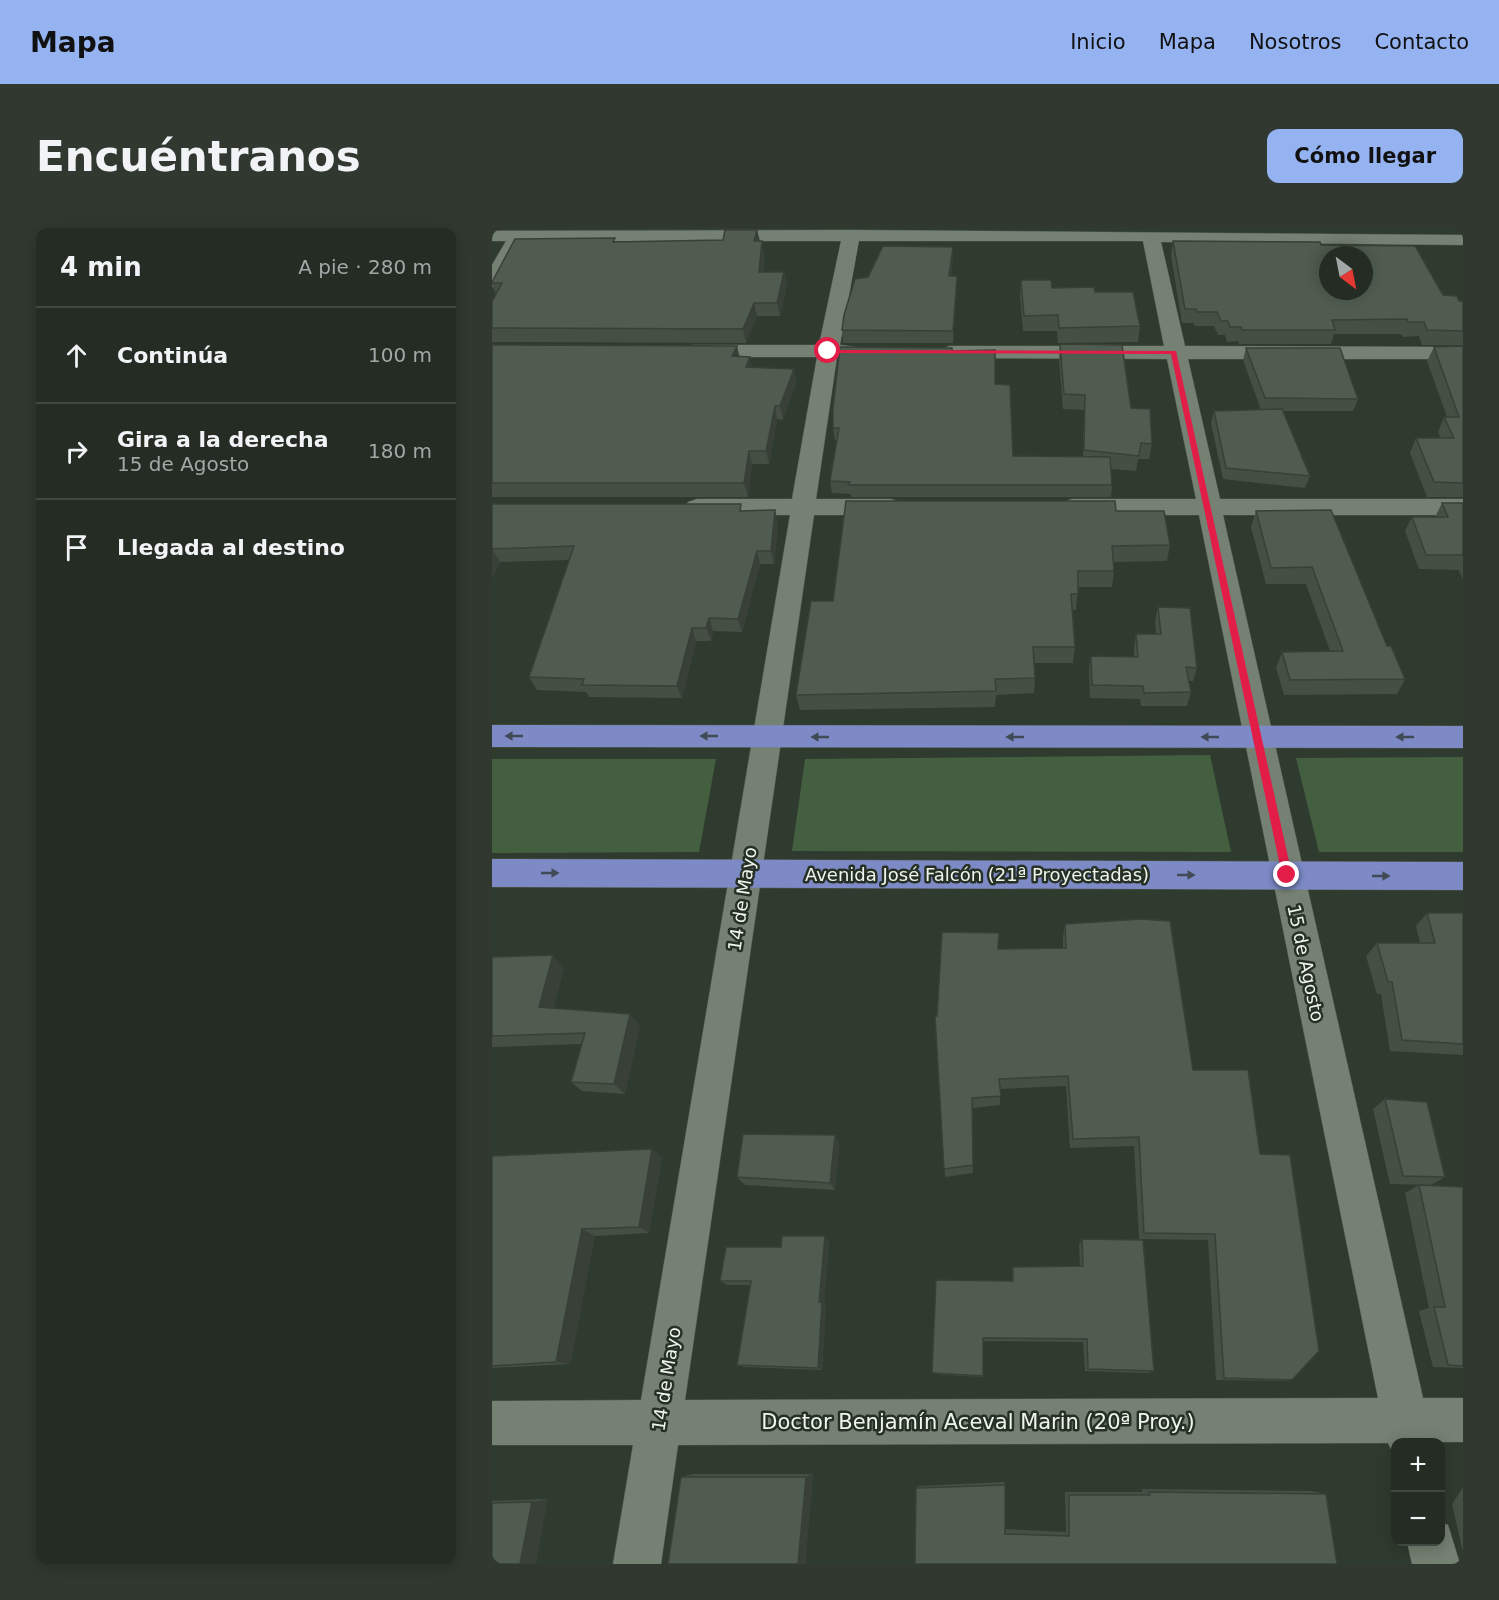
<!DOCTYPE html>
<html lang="es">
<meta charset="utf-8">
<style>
:root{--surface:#242c23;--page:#303830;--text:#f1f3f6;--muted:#a3a7a6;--line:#414841;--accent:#95b2f1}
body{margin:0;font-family:"DejaVu Sans",sans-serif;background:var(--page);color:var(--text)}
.controls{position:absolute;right:18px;bottom:18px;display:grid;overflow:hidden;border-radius:12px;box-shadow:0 3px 15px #0003}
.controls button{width:54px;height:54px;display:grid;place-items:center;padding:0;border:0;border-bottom:2px solid var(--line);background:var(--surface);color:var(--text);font:30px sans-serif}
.compass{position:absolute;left:827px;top:18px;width:54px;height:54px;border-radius:50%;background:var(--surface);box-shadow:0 3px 15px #0003;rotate:148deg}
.stop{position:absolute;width:18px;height:18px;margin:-14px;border:4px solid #e11d48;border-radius:50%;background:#fff}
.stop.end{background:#e11d48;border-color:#fff;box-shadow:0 2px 6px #0008}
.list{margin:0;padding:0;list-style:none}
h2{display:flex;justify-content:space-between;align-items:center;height:78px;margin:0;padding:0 24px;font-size:26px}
h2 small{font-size:20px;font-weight:400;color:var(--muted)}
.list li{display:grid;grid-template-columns:39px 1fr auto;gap:18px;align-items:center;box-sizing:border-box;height:96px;padding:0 24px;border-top:2px solid var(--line)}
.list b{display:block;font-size:22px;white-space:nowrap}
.list p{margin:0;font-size:20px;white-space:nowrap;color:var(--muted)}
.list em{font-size:20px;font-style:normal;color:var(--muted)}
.icon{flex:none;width:33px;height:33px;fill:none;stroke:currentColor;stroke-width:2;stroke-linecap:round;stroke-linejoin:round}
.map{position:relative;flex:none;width:971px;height:1336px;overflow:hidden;border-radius:12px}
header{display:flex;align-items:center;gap:36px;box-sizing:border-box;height:84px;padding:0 30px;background:var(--accent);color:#111}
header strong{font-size:28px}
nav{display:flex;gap:33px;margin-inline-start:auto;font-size:21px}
.intro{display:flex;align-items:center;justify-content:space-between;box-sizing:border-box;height:144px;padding:0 36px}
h1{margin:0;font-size:42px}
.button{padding:15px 27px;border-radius:12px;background:var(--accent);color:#111;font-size:21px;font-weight:700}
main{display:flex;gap:36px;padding:0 36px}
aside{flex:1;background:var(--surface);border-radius:12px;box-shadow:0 3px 15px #0003}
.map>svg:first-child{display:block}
.green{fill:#435f40}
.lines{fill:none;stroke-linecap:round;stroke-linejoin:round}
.minor-casing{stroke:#50594f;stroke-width:1}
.major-casing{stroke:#50594f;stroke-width:1}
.minor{fill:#758173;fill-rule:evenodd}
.major{fill:#7d8ac6;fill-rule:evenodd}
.wall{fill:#454f44}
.shaded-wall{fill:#384037}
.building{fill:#505c4f;stroke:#384037;stroke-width:1.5;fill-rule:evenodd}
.oneway{fill:#404b55}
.route{fill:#e11d48}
.labels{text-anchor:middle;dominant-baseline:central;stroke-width:5;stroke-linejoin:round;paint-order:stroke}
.street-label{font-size:18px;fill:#eef5ed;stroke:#263025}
.near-street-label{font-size:21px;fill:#eef5ed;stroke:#263025}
</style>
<header>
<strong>Mapa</strong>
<nav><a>Inicio</a><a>Mapa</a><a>Nosotros</a><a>Contacto</a></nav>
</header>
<div class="intro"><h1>Encuéntranos</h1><a class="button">Cómo llegar</a></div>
<main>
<aside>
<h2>4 min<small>A pie · 280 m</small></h2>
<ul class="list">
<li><svg class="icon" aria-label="ahead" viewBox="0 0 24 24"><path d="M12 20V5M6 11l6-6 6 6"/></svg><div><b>Continúa</b></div><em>100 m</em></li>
<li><svg class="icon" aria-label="right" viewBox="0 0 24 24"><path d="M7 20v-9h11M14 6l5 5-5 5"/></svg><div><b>Gira a la derecha</b><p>15 de Agosto</p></div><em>180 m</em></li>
<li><svg class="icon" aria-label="arrive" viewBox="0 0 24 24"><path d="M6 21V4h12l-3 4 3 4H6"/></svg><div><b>Llegada al destino</b></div></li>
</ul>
</aside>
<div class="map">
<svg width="971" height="1336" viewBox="0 0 971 1336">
<rect width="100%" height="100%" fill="#303b2f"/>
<path class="green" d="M718,527L739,624L300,623L313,531Z
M971,529V624H827L804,530Z
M0,531H224L207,624L0,625Z"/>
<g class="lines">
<defs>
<path id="minor" d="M359,2L971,7V17L669,14L693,118L971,119V131H696L728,271H971V287H731L931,1170H971V1214H904V1231L896,1215L186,1217L169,1336H121L141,1217H0V1173L149,1172L298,287H205L196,284L193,279L196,274L205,271H300L325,129H200L193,127L190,123L193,119L200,117H327L349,13H32L7,57L0,59V37L14,13H0V3ZM367,13H651L672,118H458L451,120L448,124L451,128L458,130L675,131L704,271H580L571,274L568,279L571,284L580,287H707L886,1170L193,1172L322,287H399L408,284L411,279L408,274L399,271H324L345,129L365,127L368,123L365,119L348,117Z
M948,1294L956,1297L968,1336H920L915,1314H948Z"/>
<path id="major" d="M0,497L971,498V520L0,519Z
M0,631L971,634V662L0,659Z"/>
</defs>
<use href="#minor" class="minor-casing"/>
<use href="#major" class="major-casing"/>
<use href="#minor" class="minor"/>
<use href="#major" class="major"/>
</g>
<path class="wall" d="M265,2L268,13H270L272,27L271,44H292L295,57L288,88H265L254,115L0,114V74L4,66L0,57V54L124,14L231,12Z
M681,13L829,17L951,67L967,73H971V117H930L927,108L911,109L909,106H842L839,116H747L746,113L735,114L733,107H726L722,98H702V95H690L679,27Z
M461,19V31L459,48L465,60L461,115H351L350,102L376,49Z
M529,52L560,60L603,64L648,98L646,114L566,115L565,103H531L528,68Z
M568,116L639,180L660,216L657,231H646L644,243L619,241L620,257L619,269H359V266L340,265L338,253L345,212H343L341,200L460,123L503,156L521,228H591L592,182L571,181L567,132Z
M0,117L247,129L260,139L302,141L304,155L291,192L285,191L277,236H260L256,269H0Z
M971,118V269H935L918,225L924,210H949L946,204L952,189H955L935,133L942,119Z
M754,120L866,171L861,183H790L818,248L813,260L731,251L719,195L722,183L769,182L751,132Z
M950,275H971V352L967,342L927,341L913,303L920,289H943Z
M0,276L251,283L286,295L282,336H268L250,404L221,403L219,413H204L190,470L97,469L94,464L45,462L37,449L77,332L8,334L0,350Z
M839,282L895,418L913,451L905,466L792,467L784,440L790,424L838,423L814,356H774L759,299L764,283Z
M624,283L678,317L675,333L621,334L622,343L620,359H586L584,382H581L583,419L581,435H542L543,450L542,465L504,467L503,479L308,482L304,467L341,373Z
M666,379L705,440L701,453H697L699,464L695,478H649L648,471L598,470L597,441L599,428L642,429V420L644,406H664L663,393Z
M935,685H971V827L898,823L889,766H885L874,728L885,715H928L924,698Z
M573,696L701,842L800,1152L789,1153L724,1152L716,1012L647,1011L642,918L578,920L574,858L508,861V877L480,880L481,945L453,949L445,788L506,721L571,720V709Z
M0,729L72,740L61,780L148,797L133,866L90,863L79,854L90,816L0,819Z
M893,871L953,949L939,957L898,956L881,881Z
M343,907L347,916L343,962L253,957L245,949Z
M160,921L170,929L157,1005L103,1008L78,1136L0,1140V928Z
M927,957L971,959V1140L941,1139L927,1083L937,1080L913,965Z
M333,1008L337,1013L332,1075L334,1077L330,1142L252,1139L245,1137L258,1057H235L228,1053L289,1019Z
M590,1011L662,1143L656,1145L593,1143L591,1114L491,1113V1149L442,1146L440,1145L520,1053V1044L521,1039L588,1038L587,1017Z
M201,1246H321L313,1336L189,1249Z
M512,1254L513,1257V1301L574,1304L573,1264H650V1261L820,1263L834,1266L423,1336L424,1260L426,1258Z
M971,1259V1324L960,1276Z
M56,1271L0,1336V1273Z"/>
<path class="shaded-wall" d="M265,2L268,15L262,13Z
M270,13L272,27L269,57L267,44Z
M461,19V31L457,61V48Z
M292,44L295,57L288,88L285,75Z
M465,48V60L461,115V103Z
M262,75L265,88L254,115L251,101Z
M245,118L248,131L240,128Z
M258,129L261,143L254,139Z
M302,141L304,155L291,192L288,178Z
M283,178L285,191L277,236L274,223Z
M257,223L260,236L256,269L252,255Z
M283,282L286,295L282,336L279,323Z
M0,321L8,334L0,350Z
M265,323L268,336L250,404L246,391Z
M217,390L221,403L219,413L214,400Z
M200,400L204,413L190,470L185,458Z
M61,727L72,740L59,790L47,779Z
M138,786L148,797L133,866L122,856Z
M343,907L347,916L343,962L338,955Z
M160,921L170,929L157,1005L147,999Z
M90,1001L103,1008L78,1136L64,1134Z
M333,1008L337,1013L332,1075L334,1077L330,1142L326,1140L327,1074Z
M321,1246L313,1336H306L314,1249Z
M56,1271L44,1336H28L40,1274Z"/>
<path class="building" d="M233,2H265L262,13H270L267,44H292L285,75H262L251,101L0,100V74L10,55H0V54L23,11L123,10L121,14L231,12Z
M681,13L828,14L829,17L923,18L951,67L965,68L967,73H971V103L935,102L932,94H916L915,91L840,92L843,102H750L749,99H738L736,93H729L725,84H705L704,81H693ZM836,27H872V63H836Z
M391,18L461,19L457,48H465L461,103L350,102L352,87L363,51L376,49Z
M529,52H559L560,60L602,59L603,64H641L648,98L567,100L566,87L532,88Z
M568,116L630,117L639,180L658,181L660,216L649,215L647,228L592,222L593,167L572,166Z
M0,117L245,118L240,128L258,129L254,139L302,141L288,178H283L274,223H257L252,255H0Z
M971,118V255L942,254L924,210H962L952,189H967L942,119Z
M348,119L460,120V123L503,122V156L518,157L521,228L618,229L620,257H357L358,254L338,253L347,200H341V180Z
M754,120H848L866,171L773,170Z
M790,181L818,248L734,240L722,183Z
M354,273H623L624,283H672L678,317L620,318L622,343H586V366H579L583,419H541L543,450L503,451L504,463L304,467L319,373H341Z
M950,275H971V327H934L920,289H956Z
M0,276H249L248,283L283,282L279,323H265L246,391L217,390L214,400H200L185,458L90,457L92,451L37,449L82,318L0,321V322Z
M839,282L895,418H899L913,451L798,452L790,424L851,423L820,339L779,340L764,283Z
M666,379L698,380L705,440L694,439L699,464L652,465L651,458L600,457L599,428L646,429L644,406H669Z
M935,685H971V816L910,812L900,754H896L885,715H943Z
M649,691L678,693L701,842H756L768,926L798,927L827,1123L800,1152L732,1150L723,1006L652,1005L647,909L581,911L576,848L507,851L509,868L480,870L481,937L452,941L443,788H445L450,704L507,705L506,721L574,720L573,696Z
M61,727L47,779L138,786L122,856L79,854L93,805L0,808V729Z
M893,871L935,874L953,949L911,948Z
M251,906L343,907L338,955L245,949Z
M160,921L147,999L90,1001L64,1134L0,1138V928Z
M927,957L971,959V1138L956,1137L942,1079H953Z
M290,1008H333L327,1074H330L326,1140L245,1137L259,1053H228L234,1019H289Z
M590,1011L651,1012L662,1143L596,1141L595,1111L491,1110V1148L440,1145L444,1052L521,1053V1039L591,1038Z
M189,1249H314L306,1336H176Z
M513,1257V1306L577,1308V1267H658L657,1264L834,1266L845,1336H423L424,1260Z
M40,1274L28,1336H0V1275Z"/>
<defs><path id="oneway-solid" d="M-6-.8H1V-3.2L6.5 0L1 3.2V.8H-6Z" transform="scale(1.5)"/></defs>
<g class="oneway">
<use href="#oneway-solid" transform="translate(22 508) rotate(-180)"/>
<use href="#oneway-solid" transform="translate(217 508) rotate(-180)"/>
<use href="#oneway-solid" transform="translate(328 509) rotate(-180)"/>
<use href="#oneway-solid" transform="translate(523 509) rotate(-180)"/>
<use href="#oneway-solid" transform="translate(718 509) rotate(-180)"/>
<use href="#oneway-solid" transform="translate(913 509) rotate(-180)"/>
<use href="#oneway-solid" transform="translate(58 645)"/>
<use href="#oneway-solid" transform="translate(694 647)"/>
<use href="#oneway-solid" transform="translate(889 648)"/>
</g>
<path class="route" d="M334,122L684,123L800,647L799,650H792L790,647L679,126L336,125Z"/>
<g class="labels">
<g class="street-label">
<text x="485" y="646">Avenida José Falcón (21ª Proyectadas)</text>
<text transform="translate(250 671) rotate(-81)">14 de Mayo</text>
<text transform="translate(814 735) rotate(78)">15 de Agosto</text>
<text transform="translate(174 1151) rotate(-81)">14 de Mayo</text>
</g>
<g class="near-street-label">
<text x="486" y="1194">Doctor Benjamín Aceval Marin (20ª Proy.)</text>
</g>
</g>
</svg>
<div class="controls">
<button>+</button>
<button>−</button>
</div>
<svg class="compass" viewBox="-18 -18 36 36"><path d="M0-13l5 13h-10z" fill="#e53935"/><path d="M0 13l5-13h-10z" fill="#a3a7a6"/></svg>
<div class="stop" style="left:336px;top:123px"></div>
<div class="stop end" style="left:795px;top:647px"></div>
</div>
</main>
